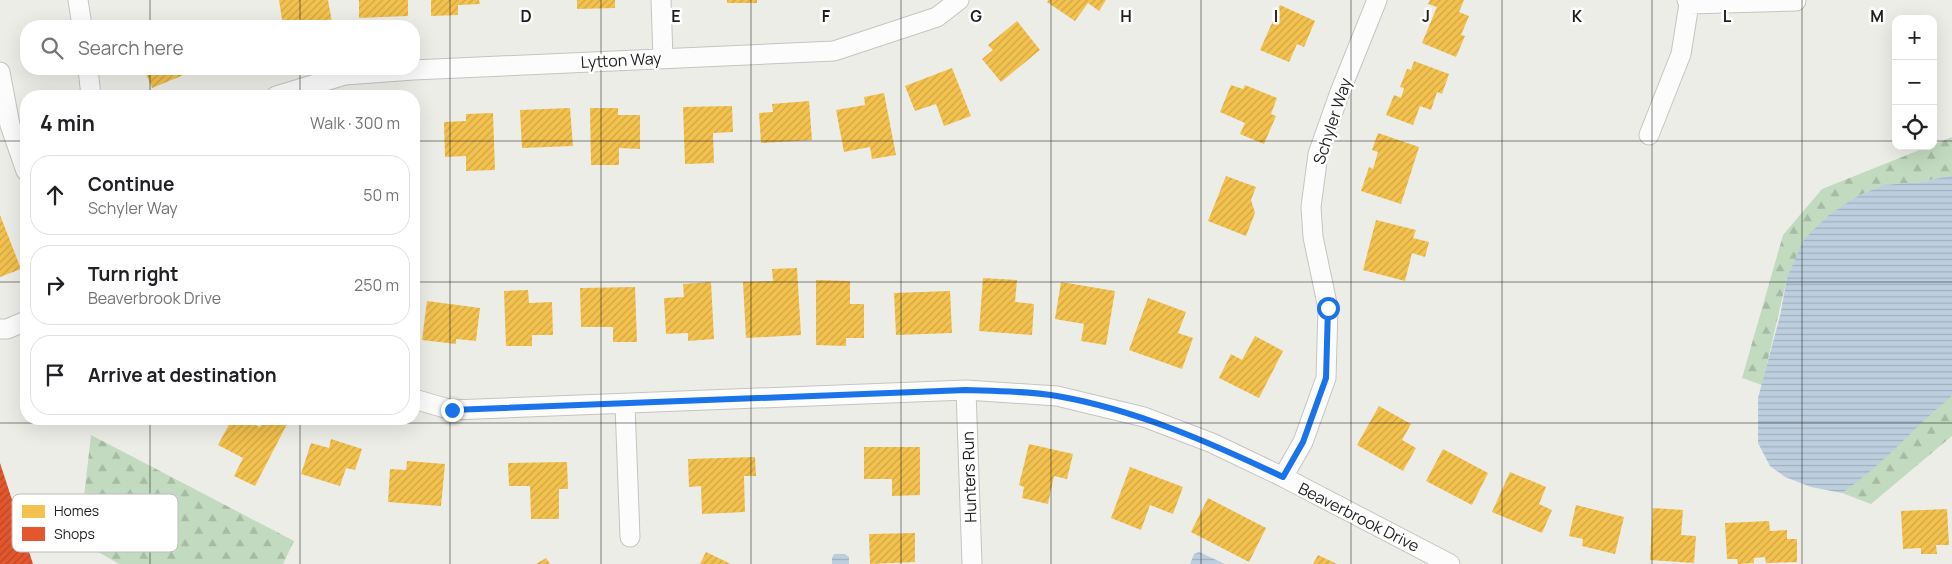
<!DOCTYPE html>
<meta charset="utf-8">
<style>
:root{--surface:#fff;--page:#f6f6f6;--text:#202124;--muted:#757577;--line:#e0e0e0}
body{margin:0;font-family:Manrope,sans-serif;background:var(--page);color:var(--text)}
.controls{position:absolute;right:15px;top:15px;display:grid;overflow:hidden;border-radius:10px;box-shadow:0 5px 20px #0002}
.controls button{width:45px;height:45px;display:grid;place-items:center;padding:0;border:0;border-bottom:1px solid var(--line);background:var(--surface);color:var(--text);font:25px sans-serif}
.stop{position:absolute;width:15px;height:15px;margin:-11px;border:4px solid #1a73e8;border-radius:50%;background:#fff}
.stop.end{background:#1a73e8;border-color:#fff;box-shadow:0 1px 5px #0008}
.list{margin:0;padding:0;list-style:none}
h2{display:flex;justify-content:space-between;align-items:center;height:65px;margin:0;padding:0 20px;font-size:21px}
h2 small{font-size:16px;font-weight:400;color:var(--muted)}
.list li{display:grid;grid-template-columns:32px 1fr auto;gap:15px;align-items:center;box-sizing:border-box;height:80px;margin:0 10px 10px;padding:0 10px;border:1px solid var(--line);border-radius:20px}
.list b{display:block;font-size:19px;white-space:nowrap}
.list p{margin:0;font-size:16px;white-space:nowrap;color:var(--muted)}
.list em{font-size:16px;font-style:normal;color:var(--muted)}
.icon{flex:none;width:28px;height:28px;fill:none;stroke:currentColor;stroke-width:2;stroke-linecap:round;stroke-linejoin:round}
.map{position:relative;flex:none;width:1952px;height:564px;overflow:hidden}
.search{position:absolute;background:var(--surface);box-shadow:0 5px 20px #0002;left:20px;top:20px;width:400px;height:55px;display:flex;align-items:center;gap:12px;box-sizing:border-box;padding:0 18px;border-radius:20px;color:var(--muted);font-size:19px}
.panel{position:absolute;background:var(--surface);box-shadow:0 5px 20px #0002;left:20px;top:90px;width:400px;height:335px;border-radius:20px}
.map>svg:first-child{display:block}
.forest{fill:url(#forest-firs)}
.water{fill:url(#water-rules)}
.homes{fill:url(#homes-hatch)}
.shops{fill:url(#shops-hatch)}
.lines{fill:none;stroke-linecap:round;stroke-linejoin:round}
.minor-casing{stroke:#c4c4c2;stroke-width:21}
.minor{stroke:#fcfcfc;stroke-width:19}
.route{stroke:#1a73e8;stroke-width:6}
.grid{fill:none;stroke:#1f1f1f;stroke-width:1;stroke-opacity:0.55}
.labels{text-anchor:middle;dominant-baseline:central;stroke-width:5;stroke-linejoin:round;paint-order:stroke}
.street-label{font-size:16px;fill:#1f1f1f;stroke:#fff}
.key{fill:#fff;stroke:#bcbcbc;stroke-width:1}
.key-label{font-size:14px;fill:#1f1f1f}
.grid-label{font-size:16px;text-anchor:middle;font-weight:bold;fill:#1f1f1f;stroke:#fff;stroke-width:5;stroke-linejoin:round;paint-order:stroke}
</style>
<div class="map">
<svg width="1952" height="564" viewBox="0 0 1952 564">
<defs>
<pattern id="forest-firs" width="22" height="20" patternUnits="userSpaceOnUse" patternTransform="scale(1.25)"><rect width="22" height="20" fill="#c2dabf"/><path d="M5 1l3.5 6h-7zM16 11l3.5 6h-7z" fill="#a6bba4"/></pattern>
<pattern id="water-rules" width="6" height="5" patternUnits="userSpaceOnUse" patternTransform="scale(1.25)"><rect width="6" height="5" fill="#bdcede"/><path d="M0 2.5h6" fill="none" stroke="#a2b0be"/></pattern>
<pattern id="homes-hatch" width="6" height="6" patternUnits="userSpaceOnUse" patternTransform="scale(1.25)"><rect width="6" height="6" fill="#f2c14e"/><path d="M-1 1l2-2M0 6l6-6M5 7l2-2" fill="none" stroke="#cfa544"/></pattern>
<pattern id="shops-hatch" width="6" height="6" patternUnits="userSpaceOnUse" patternTransform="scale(1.25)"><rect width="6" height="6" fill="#e4572e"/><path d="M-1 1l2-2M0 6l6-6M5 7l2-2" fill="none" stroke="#b84727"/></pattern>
</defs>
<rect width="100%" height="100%" fill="#edede8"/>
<path class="forest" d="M1952,137V175L1921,182L1883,185L1856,197L1787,278L1762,385L1742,378L1783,235L1822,189Z
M1952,396V436L1871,504L1842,493C1869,474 1890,451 1914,429C1926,417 1939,407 1952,396Z
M91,435L294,541L283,564H119L79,541Z"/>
<path class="water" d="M1952,175V396C1914,427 1883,465 1842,493L1811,487L1785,477L1770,466L1758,443V398L1780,316L1787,278L1804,239L1829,215L1856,197L1883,185L1921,182Z
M1199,552L1225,564H1190L1194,554Z
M834,554H845L849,557V564H832V558Z"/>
<path class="homes" d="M279,0H328L332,22L307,26H283Z
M359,0H408V16L359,18Z
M431,0H479L480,4L458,5V15L431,16Z
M577,0H615V8L577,9Z
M727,0H757V3H727Z
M1049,0H1106L1099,11L1088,3L1075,21L1047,2Z
M1430,0H1464L1459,12L1469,16L1461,35L1465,36L1456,57L1422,43L1437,7L1428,4Z
M1280,5L1315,21L1304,47L1297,44L1289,62L1260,50Z
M1017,21L1040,50L1001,82L982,59L993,50L988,45Z
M1414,61L1449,74L1442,94L1437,92L1431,110L1420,106L1413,125L1386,115L1394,95L1401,98L1404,88L1400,87L1407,69L1411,70Z
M952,68L971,116L944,126L936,104L915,111L905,86Z
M144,69H190L191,72L152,88Z
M1231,85L1243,89L1245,85L1277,98L1271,114L1276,116L1264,144L1240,134L1245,123L1220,112Z
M884,93L896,155L872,159L870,147L844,152L836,110L865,105L864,97Z
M809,101L812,140L761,143L759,113L773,112L772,104Z
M732,106L733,132L713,133L714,163L685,164L683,107Z
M570,108L573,146L522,148L520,110Z
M590,108H618V115H640V149L619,148V165H591Z
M493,113L495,170L466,171V156L445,157L444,122L466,121V114Z
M1378,133L1419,147L1401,204L1361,191L1369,167L1373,169L1378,152L1372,150Z
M1226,176L1256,187L1251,200L1255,213L1246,236L1208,221Z
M0,215L21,269L0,277Z
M1376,220L1416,230L1413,238L1429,242L1425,257L1412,253L1405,281L1363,270Z
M797,268L801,335L746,338L743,282L773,281L772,269Z
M983,278L1017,280L1015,302L1034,304L1032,335L979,331Z
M816,280L850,281V304H864V338H846V346L816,345Z
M711,282L714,339L688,341V333L666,334L664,298L684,297L683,284Z
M1061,282L1115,291L1106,345L1081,341L1084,324L1055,319Z
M635,287L637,342H613V327H581L580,288Z
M528,290L529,303L552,302L553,335H532V346H506L504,291Z
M950,291L952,333L896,335L894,293Z
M1148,298L1186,312L1178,333L1193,338L1182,369L1129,350Z
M427,301L480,308L476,341L456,339V344L422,340Z
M1255,336L1283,351L1259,398L1219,378L1231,354L1242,360Z
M1379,406L1411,424L1402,440L1416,448L1403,471L1357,445Z
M232,419H243L260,427L264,419H276L287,424L255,486L234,476L243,458L218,445Z
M331,439L362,449L355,470L346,468L340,486L301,474L311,443L329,448Z
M1029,444L1073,454L1067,479L1054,476L1048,504L1022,498L1024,487L1019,485Z
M864,447H920V495L892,496V479H864Z
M1443,449L1488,473L1472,505L1426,481Z
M755,457L756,476H744L745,512L702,514L701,486L689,487L688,459Z
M407,461L445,464L441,506L388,502L390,469L406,470Z
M567,462L568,489H559V519H531L530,486H509L508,463Z
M1130,467L1183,487L1173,514L1150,505L1141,530L1111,518Z
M1510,472L1546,487L1539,504L1552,510L1542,533L1492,512Z
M1208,498L1266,528L1249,562L1191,532Z
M1576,505L1624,517L1615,554L1582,546L1583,539L1569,536Z
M1653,508L1683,510L1681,535L1696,536L1694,563L1650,560Z
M1947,509L1949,545H1936L1937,554H1921V548L1903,549L1901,511Z
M1769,521L1770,531L1787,530V539H1797V562L1766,563L1765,557L1754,558V563L1738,564L1737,559H1727L1725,523Z
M915,533V562L870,564L869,534Z
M706,552L731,564H700Z
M1318,555L1337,564H1313Z
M546,558L550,564H536Z"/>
<path class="shops" d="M0,463L33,564H0Z"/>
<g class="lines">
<defs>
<path id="minor" d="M78,0L82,26
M661,0L663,58
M1687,0L1689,4L1796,1
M88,69L91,96
M0,72L10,125L26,171
M276,96L345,75L413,70L834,51L937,17L959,0
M1649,135L1681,54L1689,4
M0,329H7L26,321
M966,390L972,564
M414,399L452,410L966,390L1057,396L1144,417L1212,443L1283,477L1450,564
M625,405L630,537
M1283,477L1303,442L1326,378L1328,308L1313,237L1311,207L1318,154L1340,92L1377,0"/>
</defs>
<use href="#minor" class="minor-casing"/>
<use href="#minor" class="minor"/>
</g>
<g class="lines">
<path class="route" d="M452,410L966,390C996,391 1028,391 1057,396C1137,410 1211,443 1283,477L1303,442L1326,378L1328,308"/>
</g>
<path class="grid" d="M150,0V26M300,0V26M450,0V564M601,0V564M751,0V564M901,0V564M1051,0V564M1201,0V564M1351,0V564M1502,0V564M1652,0V564M1802,0V564M150,69V96M300,69V96M0,141H26M414,141H1896M1933,141H1952M0,282H26M414,282H1952M150,419V564M300,419V564M0,423H1952"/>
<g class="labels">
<g class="street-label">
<text transform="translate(621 60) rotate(-3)">Lytton Way</text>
<text transform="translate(1332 121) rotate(-72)">Schyler Way</text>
<text transform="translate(969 477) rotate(-92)">Hunters Run</text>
<text transform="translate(1359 517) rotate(27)">Beaverbrook Drive</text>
</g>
</g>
<rect x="12" y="494" width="166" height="58" rx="8" class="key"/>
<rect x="22" y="505" width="23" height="13" fill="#f2c14e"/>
<rect x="22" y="527" width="23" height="14" fill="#e4572e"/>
<g class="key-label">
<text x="54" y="516">Homes</text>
<text x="54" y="539">Shops</text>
</g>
<g class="grid-label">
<text x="526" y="22">D</text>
<text x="676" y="22">E</text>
<text x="826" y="22">F</text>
<text x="976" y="22">G</text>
<text x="1126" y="22">H</text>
<text x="1276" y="22">I</text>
<text x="1426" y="22">J</text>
<text x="1577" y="22">K</text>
<text x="1727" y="22">L</text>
<text x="1877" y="22">M</text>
</g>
</svg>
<div class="controls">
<button>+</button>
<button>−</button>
<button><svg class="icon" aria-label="locate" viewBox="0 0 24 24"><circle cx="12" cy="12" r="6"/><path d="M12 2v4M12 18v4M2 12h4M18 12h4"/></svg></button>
</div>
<div class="stop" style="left:1328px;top:308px"></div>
<div class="stop end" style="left:452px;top:410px"></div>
<div class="search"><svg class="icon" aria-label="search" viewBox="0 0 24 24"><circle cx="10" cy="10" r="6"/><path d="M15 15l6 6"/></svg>Search here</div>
<section class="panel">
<h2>4 min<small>Walk · 300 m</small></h2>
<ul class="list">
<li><svg class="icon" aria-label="ahead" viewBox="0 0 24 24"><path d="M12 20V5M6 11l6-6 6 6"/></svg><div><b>Continue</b><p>Schyler Way</p></div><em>50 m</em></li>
<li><svg class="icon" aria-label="right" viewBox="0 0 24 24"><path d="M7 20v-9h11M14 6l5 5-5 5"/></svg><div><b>Turn right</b><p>Beaverbrook Drive</p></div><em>250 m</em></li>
<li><svg class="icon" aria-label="arrive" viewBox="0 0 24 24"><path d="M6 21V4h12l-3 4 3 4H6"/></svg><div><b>Arrive at destination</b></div></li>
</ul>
</section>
</div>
